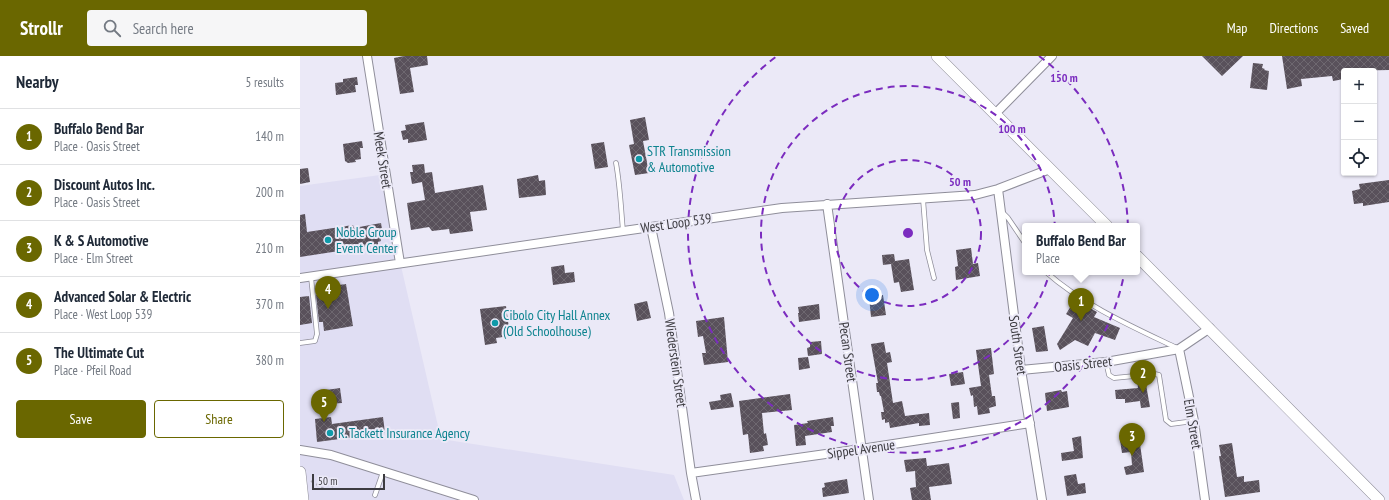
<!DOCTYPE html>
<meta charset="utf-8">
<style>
:root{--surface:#fff;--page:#f6f6f7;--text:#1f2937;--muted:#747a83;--line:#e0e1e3;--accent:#6a6700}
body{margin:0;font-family:"PT Sans Narrow",sans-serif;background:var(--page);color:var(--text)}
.controls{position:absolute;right:12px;top:12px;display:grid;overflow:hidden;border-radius:4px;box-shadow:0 1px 3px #0004}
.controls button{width:36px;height:36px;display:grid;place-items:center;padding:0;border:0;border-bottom:1px solid var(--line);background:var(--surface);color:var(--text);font:20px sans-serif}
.scale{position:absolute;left:12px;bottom:10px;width:73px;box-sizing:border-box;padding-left:4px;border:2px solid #3c3b40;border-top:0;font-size:11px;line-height:14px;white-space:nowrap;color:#3c3b40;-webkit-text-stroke:3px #ebe9f7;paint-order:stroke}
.you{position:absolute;left:572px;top:239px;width:14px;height:14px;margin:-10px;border:3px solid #fff;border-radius:50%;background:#1a73e8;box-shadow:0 0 0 6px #1a73e833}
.badge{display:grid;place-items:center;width:26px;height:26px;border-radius:50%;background:var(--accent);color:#fff;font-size:13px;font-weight:700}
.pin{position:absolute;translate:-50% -33px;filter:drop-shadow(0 1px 2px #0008)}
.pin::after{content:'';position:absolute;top:21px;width:14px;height:12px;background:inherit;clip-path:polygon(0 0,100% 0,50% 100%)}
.popup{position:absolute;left:722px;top:167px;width:118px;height:52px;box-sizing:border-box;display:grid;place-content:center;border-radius:4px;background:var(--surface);filter:drop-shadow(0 1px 3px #0005);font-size:13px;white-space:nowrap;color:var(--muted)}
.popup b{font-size:15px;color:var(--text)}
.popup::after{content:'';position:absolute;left:50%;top:100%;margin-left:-8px;border:8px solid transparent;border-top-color:var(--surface)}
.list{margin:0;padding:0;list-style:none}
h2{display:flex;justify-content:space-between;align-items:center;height:52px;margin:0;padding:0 16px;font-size:17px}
h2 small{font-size:13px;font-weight:400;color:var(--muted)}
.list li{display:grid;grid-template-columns:26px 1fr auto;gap:12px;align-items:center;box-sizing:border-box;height:56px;padding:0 16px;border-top:1px solid var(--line)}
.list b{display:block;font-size:15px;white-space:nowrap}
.list p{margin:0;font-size:13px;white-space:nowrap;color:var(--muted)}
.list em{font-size:13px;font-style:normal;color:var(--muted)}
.actions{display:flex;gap:8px;padding:12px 16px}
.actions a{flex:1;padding:9px 0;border:1px solid var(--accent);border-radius:4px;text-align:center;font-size:14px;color:var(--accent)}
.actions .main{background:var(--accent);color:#fff}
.icon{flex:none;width:22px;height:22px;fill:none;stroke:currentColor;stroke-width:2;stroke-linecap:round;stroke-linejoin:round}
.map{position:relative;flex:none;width:1089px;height:444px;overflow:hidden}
header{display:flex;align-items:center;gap:24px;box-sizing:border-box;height:56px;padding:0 20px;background:var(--accent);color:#fff}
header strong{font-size:19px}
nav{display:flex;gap:22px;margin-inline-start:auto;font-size:14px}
.search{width:280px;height:36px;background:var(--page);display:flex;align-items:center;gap:10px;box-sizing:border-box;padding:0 14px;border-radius:4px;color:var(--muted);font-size:15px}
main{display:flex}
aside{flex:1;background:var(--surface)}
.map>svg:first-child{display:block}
.built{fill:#e0def3}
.building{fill:url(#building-cross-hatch)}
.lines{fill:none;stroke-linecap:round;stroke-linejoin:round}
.lane-casing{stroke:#8f8e9a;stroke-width:5.5}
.street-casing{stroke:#8f8e9a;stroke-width:10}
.secondary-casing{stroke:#8f8e9a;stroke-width:12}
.path{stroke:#b3b1bc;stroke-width:2;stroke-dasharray:3 3;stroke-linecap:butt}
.lane{stroke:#fff;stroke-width:4}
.street{stroke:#fff;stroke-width:8}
.secondary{stroke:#fff;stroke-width:11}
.ring{fill:none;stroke:#7b2cbf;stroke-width:2;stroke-dasharray:7 5}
.culture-dot{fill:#0f9aa8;stroke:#ebe9f7;stroke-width:1.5}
.labels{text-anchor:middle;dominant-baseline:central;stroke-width:4;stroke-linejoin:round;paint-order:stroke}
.culture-label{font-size:14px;fill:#0d838f;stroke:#ebe9f7;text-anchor:start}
.street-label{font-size:14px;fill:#3c3b40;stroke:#ebe9f7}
.centre{fill:#7b2cbf;stroke:#ebe9f7;stroke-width:2}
.ring-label{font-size:12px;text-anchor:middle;font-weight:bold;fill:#7b2cbf;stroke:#ebe9f7;stroke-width:4;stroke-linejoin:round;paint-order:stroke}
</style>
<header>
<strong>Strollr</strong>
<div class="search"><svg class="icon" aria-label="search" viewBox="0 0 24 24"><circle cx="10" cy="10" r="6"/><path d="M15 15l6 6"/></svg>Search here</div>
<nav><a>Map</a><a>Directions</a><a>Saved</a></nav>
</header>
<main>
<aside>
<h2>Nearby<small>5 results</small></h2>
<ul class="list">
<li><span class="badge">1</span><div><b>Buffalo Bend Bar</b><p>Place · Oasis Street</p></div><em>140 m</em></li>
<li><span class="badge">2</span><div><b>Discount Autos Inc.</b><p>Place · Oasis Street</p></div><em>200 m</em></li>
<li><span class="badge">3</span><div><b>K &amp; S Automotive</b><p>Place · Elm Street</p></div><em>210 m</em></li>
<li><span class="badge">4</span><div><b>Advanced Solar &amp; Electric</b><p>Place · West Loop 539</p></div><em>370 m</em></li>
<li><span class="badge">5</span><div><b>The Ultimate Cut</b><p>Place · Pfeil Road</p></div><em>380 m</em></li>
</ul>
<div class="actions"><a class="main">Save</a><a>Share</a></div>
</aside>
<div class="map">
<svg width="1089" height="444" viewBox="0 0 1089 444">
<defs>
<pattern id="building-cross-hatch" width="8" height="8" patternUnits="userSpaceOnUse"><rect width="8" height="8" fill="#59515b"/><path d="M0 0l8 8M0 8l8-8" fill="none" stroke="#6e6870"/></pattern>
</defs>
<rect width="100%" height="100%" fill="#ebe9f7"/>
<path class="built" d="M80,119L141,383L374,419L384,444H0V130Z"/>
<path class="building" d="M104,0H127L128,9L110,12L114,36L100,38L94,2Z
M902,0H943L922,20Z
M982,0H1089V14L1044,15V23L1033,25L1032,20L1001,23L1002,30L987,33Z
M953,7L963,8L962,12L965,13L964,14L969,15L967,34L950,32Z
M57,21L58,29H55L56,36L36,39L35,27L43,26V23Z
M345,61L349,84L343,85L349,117L335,119L329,89L334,88L330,64Z
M124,66L127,84L108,87V83L103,84L101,75L106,74L105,69Z
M62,85L63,92H60L61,103L55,104L56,106L48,107L45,105L43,88Z
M304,86L308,111L295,113L291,88Z
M124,108L125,117L132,116L135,137L183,129L187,154L170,156L173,175L150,178L149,173L132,175L129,171L111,174L107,147L125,144L122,126L112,128L110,116H113L112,109Z
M8,112L10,126L0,128V113Z
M238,119L239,125L245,124L246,139L219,142L217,123Z
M1089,124V146L1063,150V147L1054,148L1052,135L1060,133L1059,128Z
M5,158L7,176L53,169L54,172L81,167L83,179H80L81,185L78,186V189L0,201V159Z
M671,192L673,208L678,207L680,220L656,224L655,211L658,210L656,194Z
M594,198L595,205L609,203L614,234L601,236L599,226L594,227L591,208L583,209L582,199Z
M264,209L265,217L274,216L275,226L253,229L251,211Z
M46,228L53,270L24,275L23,266H19L16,239L19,238L18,232Z
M583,239L586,259L571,261L569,241Z
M9,240L12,267L0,269V241Z
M347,245L351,262L337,265L334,248Z
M781,247L797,256L794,261L820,272L815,284L795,277L788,290L775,284L760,294L757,288L773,262L766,258L771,250L778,253Z
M519,248L520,263L499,266L498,257H499L498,251Z
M206,250L210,280L196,282L197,287L185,289L180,253Z
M424,261L428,306L404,309L402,297H406L403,280L398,281L396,265Z
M744,270L748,295L736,296L732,272Z
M521,285L522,298L508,300L507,292L510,291V286Z
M584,286L586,297L590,296L592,306L587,307L593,347L602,345L605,360L629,357L630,369L619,370V367L590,372L589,366L585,367V363L582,364L581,356H584L581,340H580L579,336H577L576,327H578L571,288Z
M691,292L694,318L689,319L692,340H695L696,350L689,352L690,357L678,359L677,350L674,351L673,339L671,340L669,332L681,330L676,294Z
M508,301L510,312L499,314L498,302Z
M663,316L665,328L651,330L649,318Z
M845,323L850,351L841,352L840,345L825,347V343H816L815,334L838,332L837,324Z
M40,332L42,347L28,348L26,334Z
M761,334L762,336L767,335L769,351L747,355L745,337Z
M431,337L434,351L411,354L409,346L421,344L420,339Z
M490,338L492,354L462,357L464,378L466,377L468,389L463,390L464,395L450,397L448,378L443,379L439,345Z
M659,346L660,362L653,363L651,347Z
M31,361L32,368L83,361L85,377L17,386L15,363Z
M533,361L534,370H531L532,376L505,380L506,389L496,390L494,369L508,367L507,365Z
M781,380L783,402L762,405L761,397L774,395L772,382Z
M839,381L844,416L826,419L824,411L832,409L831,396L822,397L820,384Z
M932,387L937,421L944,420V426L959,424L960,436L925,441L919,400H921L919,389Z
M626,402L627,410L649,407L652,428L629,431L631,444H612L610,432L616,431L615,415L606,416L604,404Z
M776,418L778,428L785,427L786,437L767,440L764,420Z
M547,423L549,437L523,441L522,432L525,431L524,427Z"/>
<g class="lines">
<defs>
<path id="lane" d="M316,107C320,129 321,152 323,175
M623,143L627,194L634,222
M703,157L708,162L725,187
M746,216C783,249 833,271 877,292
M0,287L15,285L17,278L11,221
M806,306L809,319L814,322L855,318L859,319L866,364L871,368L894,365
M75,439L83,416"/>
<path id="street" d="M67,0L100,207
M695,58L752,0
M698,133L721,314L742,444
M527,148L569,444
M351,171L369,257L391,417L396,444
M0,222L482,152L675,139L698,133L750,113
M879,293L894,365L905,444
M721,314L806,306L879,293L910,272
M0,394L31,399L174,444
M391,417L561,393L730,367"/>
<path id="secondary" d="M637,0L807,170
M837,200L1079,444
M0,416L3,444"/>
</defs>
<use href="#lane" class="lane-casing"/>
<use href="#street" class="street-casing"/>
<use href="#secondary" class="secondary-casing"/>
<path class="path" d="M11,425L24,433H30L35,427"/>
<use href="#lane" class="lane"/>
<use href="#street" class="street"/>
<use href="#secondary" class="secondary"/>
</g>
<g class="ring">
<circle cx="608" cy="177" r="73"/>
<circle cx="608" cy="177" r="147"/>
<path d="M739 0A220 220 0 1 1 477 0"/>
</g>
<g class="culture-dot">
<circle cx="339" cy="103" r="4"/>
<circle cx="28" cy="184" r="4"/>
<circle cx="195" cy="267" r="4"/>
<circle cx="30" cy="377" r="4"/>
</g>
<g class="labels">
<g class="culture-label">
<text x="347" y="95">STR Transmission<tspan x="347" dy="16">&amp; Automotive</tspan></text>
<text x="36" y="176">Noble Group<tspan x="36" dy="16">Event Center</tspan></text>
<text x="203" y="259">Cibolo City Hall Annex<tspan x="203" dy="16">(Old Schoolhouse)</tspan></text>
<text x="38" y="377">R. Tackett Insurance Agency</text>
</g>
<g class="street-label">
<text transform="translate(83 104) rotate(81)">Meek Street</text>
<text transform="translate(376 167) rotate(-8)">West Loop 539</text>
<text transform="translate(718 289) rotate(82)">South Street</text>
<text transform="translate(548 296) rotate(82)">Pecan Street</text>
<text transform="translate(376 307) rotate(82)">Wiederstein Street</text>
<text transform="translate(783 308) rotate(-6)">Oasis Street</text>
<text transform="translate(893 368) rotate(80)">Elm Street</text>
<text transform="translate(561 393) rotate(-8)">Sippel Avenue</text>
</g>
</g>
<circle cx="608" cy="177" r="6" class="centre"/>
<g class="ring-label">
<text x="764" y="26">150 m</text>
<text x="712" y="77">100 m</text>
<text x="660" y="130">50 m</text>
</g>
</svg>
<div class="controls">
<button>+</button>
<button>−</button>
<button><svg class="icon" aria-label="locate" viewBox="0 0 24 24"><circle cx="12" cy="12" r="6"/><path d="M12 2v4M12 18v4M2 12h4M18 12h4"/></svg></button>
</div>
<div class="scale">50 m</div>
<div class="you"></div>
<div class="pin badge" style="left:781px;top:265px">1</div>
<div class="popup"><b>Buffalo Bend Bar</b>Place</div>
<div class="pin badge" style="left:843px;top:337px">2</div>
<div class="pin badge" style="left:832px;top:400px">3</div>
<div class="pin badge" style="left:28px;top:253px">4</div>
<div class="pin badge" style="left:24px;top:366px">5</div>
</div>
</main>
